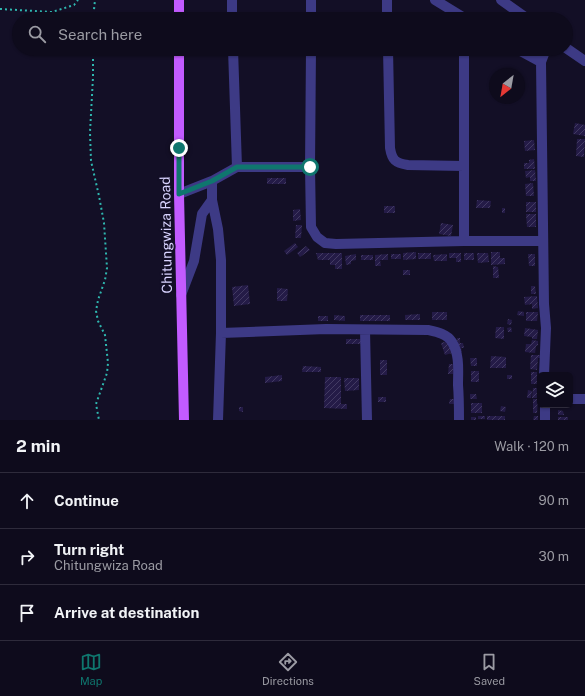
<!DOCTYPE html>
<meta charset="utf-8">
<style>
:root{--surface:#0e0b1c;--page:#171425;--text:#f1f3f6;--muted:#9b9ba3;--line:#2e2b3b;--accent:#0f766e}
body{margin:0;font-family:"Public Sans",sans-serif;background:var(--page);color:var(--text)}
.controls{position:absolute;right:12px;bottom:12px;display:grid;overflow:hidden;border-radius:6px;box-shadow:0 1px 3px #0004}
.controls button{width:36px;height:36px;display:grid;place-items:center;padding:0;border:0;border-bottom:1px solid var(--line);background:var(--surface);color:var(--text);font:20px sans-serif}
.compass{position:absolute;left:489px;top:68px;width:36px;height:36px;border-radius:50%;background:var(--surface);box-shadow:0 1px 3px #0004;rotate:211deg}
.stop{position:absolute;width:12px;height:12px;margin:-9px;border:3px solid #0f766e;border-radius:50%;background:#fff}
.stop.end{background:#0f766e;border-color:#fff;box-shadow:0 1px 4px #0008}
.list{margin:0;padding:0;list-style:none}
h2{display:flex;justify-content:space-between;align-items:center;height:52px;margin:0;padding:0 16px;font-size:17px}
h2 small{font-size:13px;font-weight:400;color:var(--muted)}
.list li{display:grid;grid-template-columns:26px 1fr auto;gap:12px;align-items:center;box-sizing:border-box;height:56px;padding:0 16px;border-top:1px solid var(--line)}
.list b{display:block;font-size:15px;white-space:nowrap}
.list p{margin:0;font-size:13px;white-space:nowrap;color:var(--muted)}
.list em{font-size:13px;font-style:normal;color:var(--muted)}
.icon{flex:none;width:22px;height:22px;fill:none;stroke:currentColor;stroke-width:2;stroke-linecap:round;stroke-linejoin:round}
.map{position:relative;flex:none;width:585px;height:420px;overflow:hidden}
.search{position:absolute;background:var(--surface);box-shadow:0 1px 3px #0004;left:12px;right:12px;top:12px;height:44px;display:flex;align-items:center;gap:10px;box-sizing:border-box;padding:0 14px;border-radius:22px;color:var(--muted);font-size:15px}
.sheet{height:220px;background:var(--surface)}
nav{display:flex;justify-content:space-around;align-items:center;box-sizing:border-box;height:56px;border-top:1px solid var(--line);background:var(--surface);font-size:11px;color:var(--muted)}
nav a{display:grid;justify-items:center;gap:2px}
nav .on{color:var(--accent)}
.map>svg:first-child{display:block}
.building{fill:url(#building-hatch)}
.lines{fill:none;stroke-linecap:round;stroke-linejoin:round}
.path{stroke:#2fb8b0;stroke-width:2;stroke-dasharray:2 3;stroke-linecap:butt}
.minor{stroke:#3d3a85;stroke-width:10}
.tertiary{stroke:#3d3a85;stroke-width:10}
.primary{stroke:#c25bff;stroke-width:10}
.route{stroke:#0f766e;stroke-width:5}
.labels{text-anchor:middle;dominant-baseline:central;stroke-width:4;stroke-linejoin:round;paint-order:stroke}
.street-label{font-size:14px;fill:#d9d4ff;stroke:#130f26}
</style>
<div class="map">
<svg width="585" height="420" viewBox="0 0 585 420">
<defs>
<pattern id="building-hatch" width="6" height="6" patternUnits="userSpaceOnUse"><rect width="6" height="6" fill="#241b47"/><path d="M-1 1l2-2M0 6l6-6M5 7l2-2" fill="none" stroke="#433b63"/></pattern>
</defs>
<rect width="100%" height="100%" fill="#130f26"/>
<path class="building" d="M575,123L585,125V136L573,134Z
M577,139H585L584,157L576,156Z
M534,140L535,150L525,151L524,141Z
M534,159L535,169H524V163H529V160Z
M535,170L536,181H530V177L526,178L525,171Z
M267,178H286V184H267Z
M533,183L534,196H526L525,184Z
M477,200L491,201L490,208H476Z
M526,202H536V212H526Z
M384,206H395V213H384Z
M502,208H505V213H502Z
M300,209L301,220L293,221V210Z
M526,214H536V227H527Z
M441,223L453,225L451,236L439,234Z
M296,225H302L301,238H295Z
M295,243L298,247L287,255L284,251Z
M306,246L310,250L300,257L297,253Z
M416,252V259L403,260V253Z
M491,252H500V258H505V264L491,265Z
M316,253H342V269H335V265H330V260H318Z
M418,253H431V259H418Z
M449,253H461V262H456V258H449Z
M464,253H474V260H464Z
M477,253H488L489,262L478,263Z
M356,254V260L351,261V264L346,265L345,256Z
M388,254V260H380L381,266H375V255Z
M391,254H401V259H391Z
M447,254V261H434L433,255Z
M528,254H535V266H529Z
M361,255H373V260H361Z
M493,266L498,267L499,278H493Z
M403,270H410V275H403Z
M248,285L250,304L234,306L232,287Z
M531,286H535L536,294H531Z
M277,288L288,289L287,301H277Z
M537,296L538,308L532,309V304L525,305L524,297Z
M518,311L524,312V316L517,315Z
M432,312H447V320H432Z
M526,312H538L537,321H526Z
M420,314V320H405V315Z
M334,315L345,316V321L334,320Z
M360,315H390V321H360Z
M318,316H328V321H318Z
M508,319L512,320L511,325L507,324Z
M496,327H504V339L495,338Z
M511,327L512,332H508L507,328Z
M525,328L538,330L537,339H532V337L524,336Z
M457,338H460V343H463L464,348H461L462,352H459Z
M346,339H362V344H346Z
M532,340L538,341V345L536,346L535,353L525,352L526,344H531Z
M448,341L452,353L445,355L441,343Z
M531,355H540V358H538L537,370L530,369Z
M491,356L506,357V368H490Z
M470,358H477V366H471Z
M380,360H387V375H380Z
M449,364H453V374H448Z
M303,366L321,367V372H302Z
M471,371H479V382H471Z
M531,372H537V384H531Z
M282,375V381L265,383V377Z
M507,375H512V379H507Z
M325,377H341V404H347V409L324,408Z
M344,378H359V390L345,391Z
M533,388H538V398H532Z
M528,390L532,391L531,398H527Z
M470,394H476L477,399H470Z
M378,397H386V402H378Z
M450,399H454V404H449Z
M533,399H538L537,413H533Z
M471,403H482V413H471Z
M501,406L506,407L505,412L500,411Z
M239,407H243V412L239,411Z
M558,410L563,411L564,415H558Z
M478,416H485V419H478Z
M487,416H505V420H487Z
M534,416H538V420H533Z
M471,417H476V420H471Z
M558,417H568V420H558Z"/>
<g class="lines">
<path class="path" d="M0,9L52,12L74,5L78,0
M93,19L95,0
M93,49V77L90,132L91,161L99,196L104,223L107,268L105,280L98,300L96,311L98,321L105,335L108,363L107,373L96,404L99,420"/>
<path class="minor" d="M232,0V19
M387,0V19
M435,0L466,19
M311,19V0
M233,49L237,167
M311,49L310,167L311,227L317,237L325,243L336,244L464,241H543
M388,49L390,148C392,160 395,163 408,165L464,166
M517,49L541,62
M212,181V200L218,229L221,260V333L218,420
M179,194L212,181L237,167H310
M464,241V49
M181,295L194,261L202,214L212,200
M365,330L367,420
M221,333L326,329L428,330C437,332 447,334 452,342C460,355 458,371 458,385C459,397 459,408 459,420
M544,375L546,328L544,304L541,62L546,49
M570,399H585
M545,405V420"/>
<path class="tertiary" d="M501,0L528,19
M566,48L585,61"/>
<path class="primary" d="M179,19V0
M179,49V194L184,420"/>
</g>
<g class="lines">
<path class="route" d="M179,148V194L212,181L237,167H310"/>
</g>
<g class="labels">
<g class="street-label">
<text transform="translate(166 235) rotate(-91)">Chitungwiza Road</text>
</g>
</g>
</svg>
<div class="controls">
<button><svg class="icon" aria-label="layers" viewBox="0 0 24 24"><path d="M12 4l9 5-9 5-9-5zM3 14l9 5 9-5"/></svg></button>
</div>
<svg class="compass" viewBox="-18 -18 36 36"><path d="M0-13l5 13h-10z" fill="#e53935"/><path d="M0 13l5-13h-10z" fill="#9b9ba3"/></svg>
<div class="stop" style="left:310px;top:167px"></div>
<div class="stop end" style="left:179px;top:148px"></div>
<div class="search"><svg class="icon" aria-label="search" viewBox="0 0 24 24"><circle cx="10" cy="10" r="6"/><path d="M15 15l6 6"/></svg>Search here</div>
</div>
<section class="sheet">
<h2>2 min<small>Walk · 120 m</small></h2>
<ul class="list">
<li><svg class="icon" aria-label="ahead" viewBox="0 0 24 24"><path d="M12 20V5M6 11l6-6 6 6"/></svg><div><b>Continue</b></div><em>90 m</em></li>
<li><svg class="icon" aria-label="right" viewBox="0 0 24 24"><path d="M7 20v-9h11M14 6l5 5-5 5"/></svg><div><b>Turn right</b><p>Chitungwiza Road</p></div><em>30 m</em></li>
<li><svg class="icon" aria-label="arrive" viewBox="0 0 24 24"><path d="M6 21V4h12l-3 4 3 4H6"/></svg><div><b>Arrive at destination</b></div></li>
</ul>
</section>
<nav>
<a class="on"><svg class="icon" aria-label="map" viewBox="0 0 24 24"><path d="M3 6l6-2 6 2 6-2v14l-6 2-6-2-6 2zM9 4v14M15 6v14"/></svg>Map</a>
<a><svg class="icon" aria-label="directions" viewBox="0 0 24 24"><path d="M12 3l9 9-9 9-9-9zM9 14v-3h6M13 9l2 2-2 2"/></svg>Directions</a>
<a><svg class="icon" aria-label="saved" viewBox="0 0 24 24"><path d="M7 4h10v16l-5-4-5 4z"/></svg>Saved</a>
</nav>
